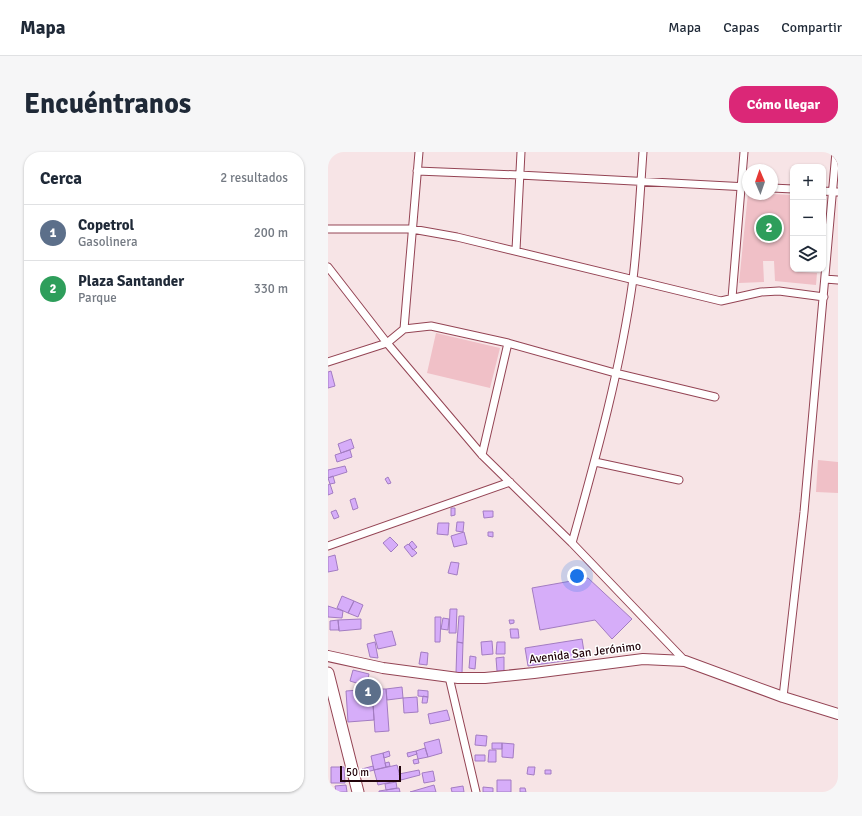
<!DOCTYPE html>
<html lang="es">
<meta charset="utf-8">
<style>
:root{--surface:#fff;--page:#f6f6f7;--text:#1f2937;--muted:#747a83;--line:#e0e1e3;--accent:#db2777}
body{margin:0;font-family:Signika,sans-serif;background:var(--page);color:var(--text)}
.controls{position:absolute;right:12px;top:12px;display:grid;overflow:hidden;border-radius:8px;box-shadow:0 1px 3px #0004}
.controls button{width:36px;height:36px;display:grid;place-items:center;padding:0;border:0;border-bottom:1px solid var(--line);background:var(--surface);color:var(--text);font:20px sans-serif}
.compass{position:absolute;left:414px;top:12px;width:36px;height:36px;border-radius:50%;background:var(--surface);box-shadow:0 1px 3px #0004;rotate:358deg}
.scale{position:absolute;left:12px;bottom:10px;width:61px;box-sizing:border-box;padding-left:4px;border:2px solid #22040b;border-top:0;font-size:11px;line-height:14px;white-space:nowrap;color:#22040b;-webkit-text-stroke:3px #fff;paint-order:stroke}
.you{position:absolute;left:249px;top:424px;width:14px;height:14px;margin:-10px;border:3px solid #fff;border-radius:50%;background:#1a73e8;box-shadow:0 0 0 6px #1a73e833}
.badge{display:grid;place-items:center;width:26px;height:26px;border-radius:50%;background:var(--accent);color:#fff;font-size:13px;font-weight:700}
.pin{position:absolute;translate:-50% -50%;border:2px solid #fff;box-shadow:0 1px 4px #0006}
.list{margin:0;padding:0;list-style:none}
h2{display:flex;justify-content:space-between;align-items:center;height:52px;margin:0;padding:0 16px;font-size:17px}
h2 small{font-size:13px;font-weight:400;color:var(--muted)}
.list li{display:grid;grid-template-columns:26px 1fr auto;gap:12px;align-items:center;box-sizing:border-box;height:56px;padding:0 16px;border-top:1px solid var(--line)}
.list b{display:block;font-size:15px;white-space:nowrap}
.list p{margin:0;font-size:13px;white-space:nowrap;color:var(--muted)}
.list em{font-size:13px;font-style:normal;color:var(--muted)}
.icon{flex:none;width:22px;height:22px;fill:none;stroke:currentColor;stroke-width:2;stroke-linecap:round;stroke-linejoin:round}
.map{position:relative;flex:none;width:510px;height:640px;overflow:hidden;border-radius:16px}
header{display:flex;align-items:center;gap:24px;box-sizing:border-box;height:56px;padding:0 20px;background:var(--surface);border-bottom:1px solid var(--line)}
header strong{font-size:19px}
nav{display:flex;gap:22px;margin-inline-start:auto;font-size:14px}
.intro{display:flex;align-items:center;justify-content:space-between;box-sizing:border-box;height:96px;padding:0 24px}
h1{margin:0;font-size:28px}
.button{padding:10px 18px;border-radius:16px;background:var(--accent);color:#fff;font-size:14px;font-weight:700}
main{display:flex;gap:24px;padding:0 24px}
aside{flex:1;background:var(--surface);border-radius:16px;box-shadow:0 1px 3px #0004}
.map>svg:first-child{display:block}
.green{fill:#f0c0c7}
.building{fill:#d6adf9;stroke:#a37cc2}
.lines{fill:none;stroke-linecap:round;stroke-linejoin:round}
.street-casing{stroke:#944454;stroke-width:9}
.secondary-casing{stroke:#944454;stroke-width:12}
.primary-casing{stroke:#944454;stroke-width:13}
.street{stroke:#fff;stroke-width:7}
.secondary{stroke:#fff;stroke-width:10}
.primary{stroke:#fff;stroke-width:11}
.labels{text-anchor:middle;dominant-baseline:central;stroke-width:3;stroke-linejoin:round;paint-order:stroke}
.street-label{font-size:12px;fill:#22040b;stroke:#fff}
</style>
<header>
<strong>Mapa</strong>
<nav><a>Mapa</a><a>Capas</a><a>Compartir</a></nav>
</header>
<div class="intro"><h1>Encuéntranos</h1><a class="button">Cómo llegar</a></div>
<main>
<aside>
<h2>Cerca<small>2 resultados</small></h2>
<ul class="list">
<li><span class="badge" style="background:#5c6f8a">1</span><div><b>Copetrol</b><p>Gasolinera</p></div><em>200 m</em></li>
<li><span class="badge" style="background:#2e9e5b">2</span><div><b>Plaza Santander</b><p>Parque</p></div><em>330 m</em></li>
</ul>
</aside>
<div class="map">
<svg width="510" height="640" viewBox="0 0 510 640">
<rect width="100%" height="100%" fill="#f7e4e6"/>
<path class="green" d="M420,41L465,43V117H474V120L489,121L488,133L447,129L446,109H435L436,130L411,131Z
M108,181L172,196L162,236L99,221Z
M490,308L510,310V341L488,340Z"/>
<path class="building" d="M3,219L7,234L0,236V220Z
M23,287L26,296L13,301L10,292Z
M22,298L24,305L9,310L7,303Z
M17,314L19,320L0,326V318Z
M5,324L7,331L2,332L0,326Z
M60,325L63,331L60,332L57,327Z
M2,332L5,341L0,343V333Z
M27,346L30,356L25,358L22,348Z
M123,356H127V363L123,364Z
M8,358L11,365L6,367L3,360Z
M155,359H165V365L156,366Z
M129,370H136L135,380L128,379Z
M110,371H121L120,383L109,382Z
M136,380L139,392L126,395L123,384Z
M160,380H165V385L160,384Z
M62,385L70,393L63,400L55,391Z
M84,389L89,395L85,398L81,392Z
M80,392L89,401L84,405L76,395Z
M7,403L10,418L0,420V405Z
M123,410L131,411L129,423L120,421Z
M260,426L304,467L284,487L267,468L212,478L204,436Z
M14,444L26,449L20,461L9,456Z
M26,449L35,453L30,465L20,461Z
M0,454L15,459L14,466L0,465Z
M122,457H129L128,481H121Z
M131,464H136L135,491L129,490Z
M107,465H113L112,490H107Z
M115,466L121,467L120,478L113,477Z
M33,467V477L11,479L10,468Z
M10,468L11,478H2V469Z
M181,468H186V471L182,472Z
M182,477H190L191,486H183Z
M64,479L68,493L50,497L46,483Z
M254,487L257,506L200,514L197,496Z
M164,489L165,502L154,503L153,490Z
M47,490L50,506L42,505L39,492Z
M129,490L135,491L134,521H128Z
M169,490H177V502H168Z
M93,500L100,501L99,513L91,512Z
M142,504L148,505L147,517L141,516Z
M176,505V519H169L168,506Z
M25,518L41,522L38,534L22,529Z
M74,535L75,546L59,548L58,537Z
M44,537L46,568L20,570L18,539Z
M44,537H58L61,579L47,580Z
M90,538L100,539V545L90,544Z
M95,544L100,545L99,551H94Z
M89,545L90,560L76,561L75,546Z
M119,558L122,568L102,572L100,562Z
M148,583L159,584L158,594L147,593Z
M111,587L114,601L100,605L96,591Z
M164,591H174V597H164Z
M174,591L186,592L185,606L174,605Z
M97,596L100,605L90,607L88,599Z
M161,598H168V610H160Z
M61,599L62,604L56,606L55,601Z
M88,599L89,602L80,605L79,601Z
M55,601L58,615L46,618L43,604Z
M147,603H157V609H147Z
M90,607L91,611L86,612L85,608Z
M61,610L62,614L58,615L57,611Z
M69,613L73,628L50,633L46,618Z
M45,614L46,618L35,621L34,617Z
M3,615H16L17,631H3Z
M200,615H207L206,623L199,622Z
M91,618L92,623L73,628L71,622Z
M217,618H223V622H217Z
M105,619L107,629L96,631L94,621Z
M169,628H183V640H169Z
M68,630L69,636L58,638L57,632Z
M18,633L19,640H8L7,634Z
M106,633L108,640H82Z
M135,634L136,640H124L123,636Z
M155,635L165,636V640H155Z
M71,636L72,640H51V639Z
M192,636H197L198,640H192Z"/>
<g class="lines">
<defs>
<path id="street" d="M89,19L191,23L420,35
M444,36L465,37
M495,39L510,40
M0,77H84L129,85L393,149L433,140L451,139L496,145
M188,98L193,0
M0,115L59,191L154,303L244,391L357,509
M497,127L510,128
M404,146L416,0
M76,177L103,174L180,191L287,221L387,245
M0,210L59,191L76,177L91,0
M154,303L180,191
M267,310L351,328
M244,391C268,305 293,216 305,127C310,85 312,42 315,0
M0,394L182,330
M121,525L148,640
M455,545L476,360L508,0"/>
<path id="secondary" d="M0,504L55,516L130,526H157L206,521L315,507L357,509L455,545L510,562"/>
<path id="primary" d="M0,521L30,640"/>
</defs>
<use href="#street" class="street-casing"/>
<use href="#secondary" class="secondary-casing"/>
<use href="#primary" class="primary-casing"/>
<use href="#street" class="street"/>
<use href="#secondary" class="secondary"/>
<use href="#primary" class="primary"/>
</g>
<g class="labels">
<g class="street-label">
<text transform="translate(257 501) rotate(-7)">Avenida San Jerónimo</text>
</g>
</g>
</svg>
<div class="controls">
<button>+</button>
<button>−</button>
<button><svg class="icon" aria-label="layers" viewBox="0 0 24 24"><path d="M12 4l9 5-9 5-9-5zM3 14l9 5 9-5"/></svg></button>
</div>
<svg class="compass" viewBox="-18 -18 36 36"><path d="M0-13l5 13h-10z" fill="#e53935"/><path d="M0 13l5-13h-10z" fill="#747a83"/></svg>
<div class="scale">50 m</div>
<div class="you"></div>
<div class="pin badge" style="left:40px;top:540px;background:#5c6f8a">1</div>
<div class="pin badge" style="left:441px;top:76px;background:#2e9e5b">2</div>
</div>
</main>
